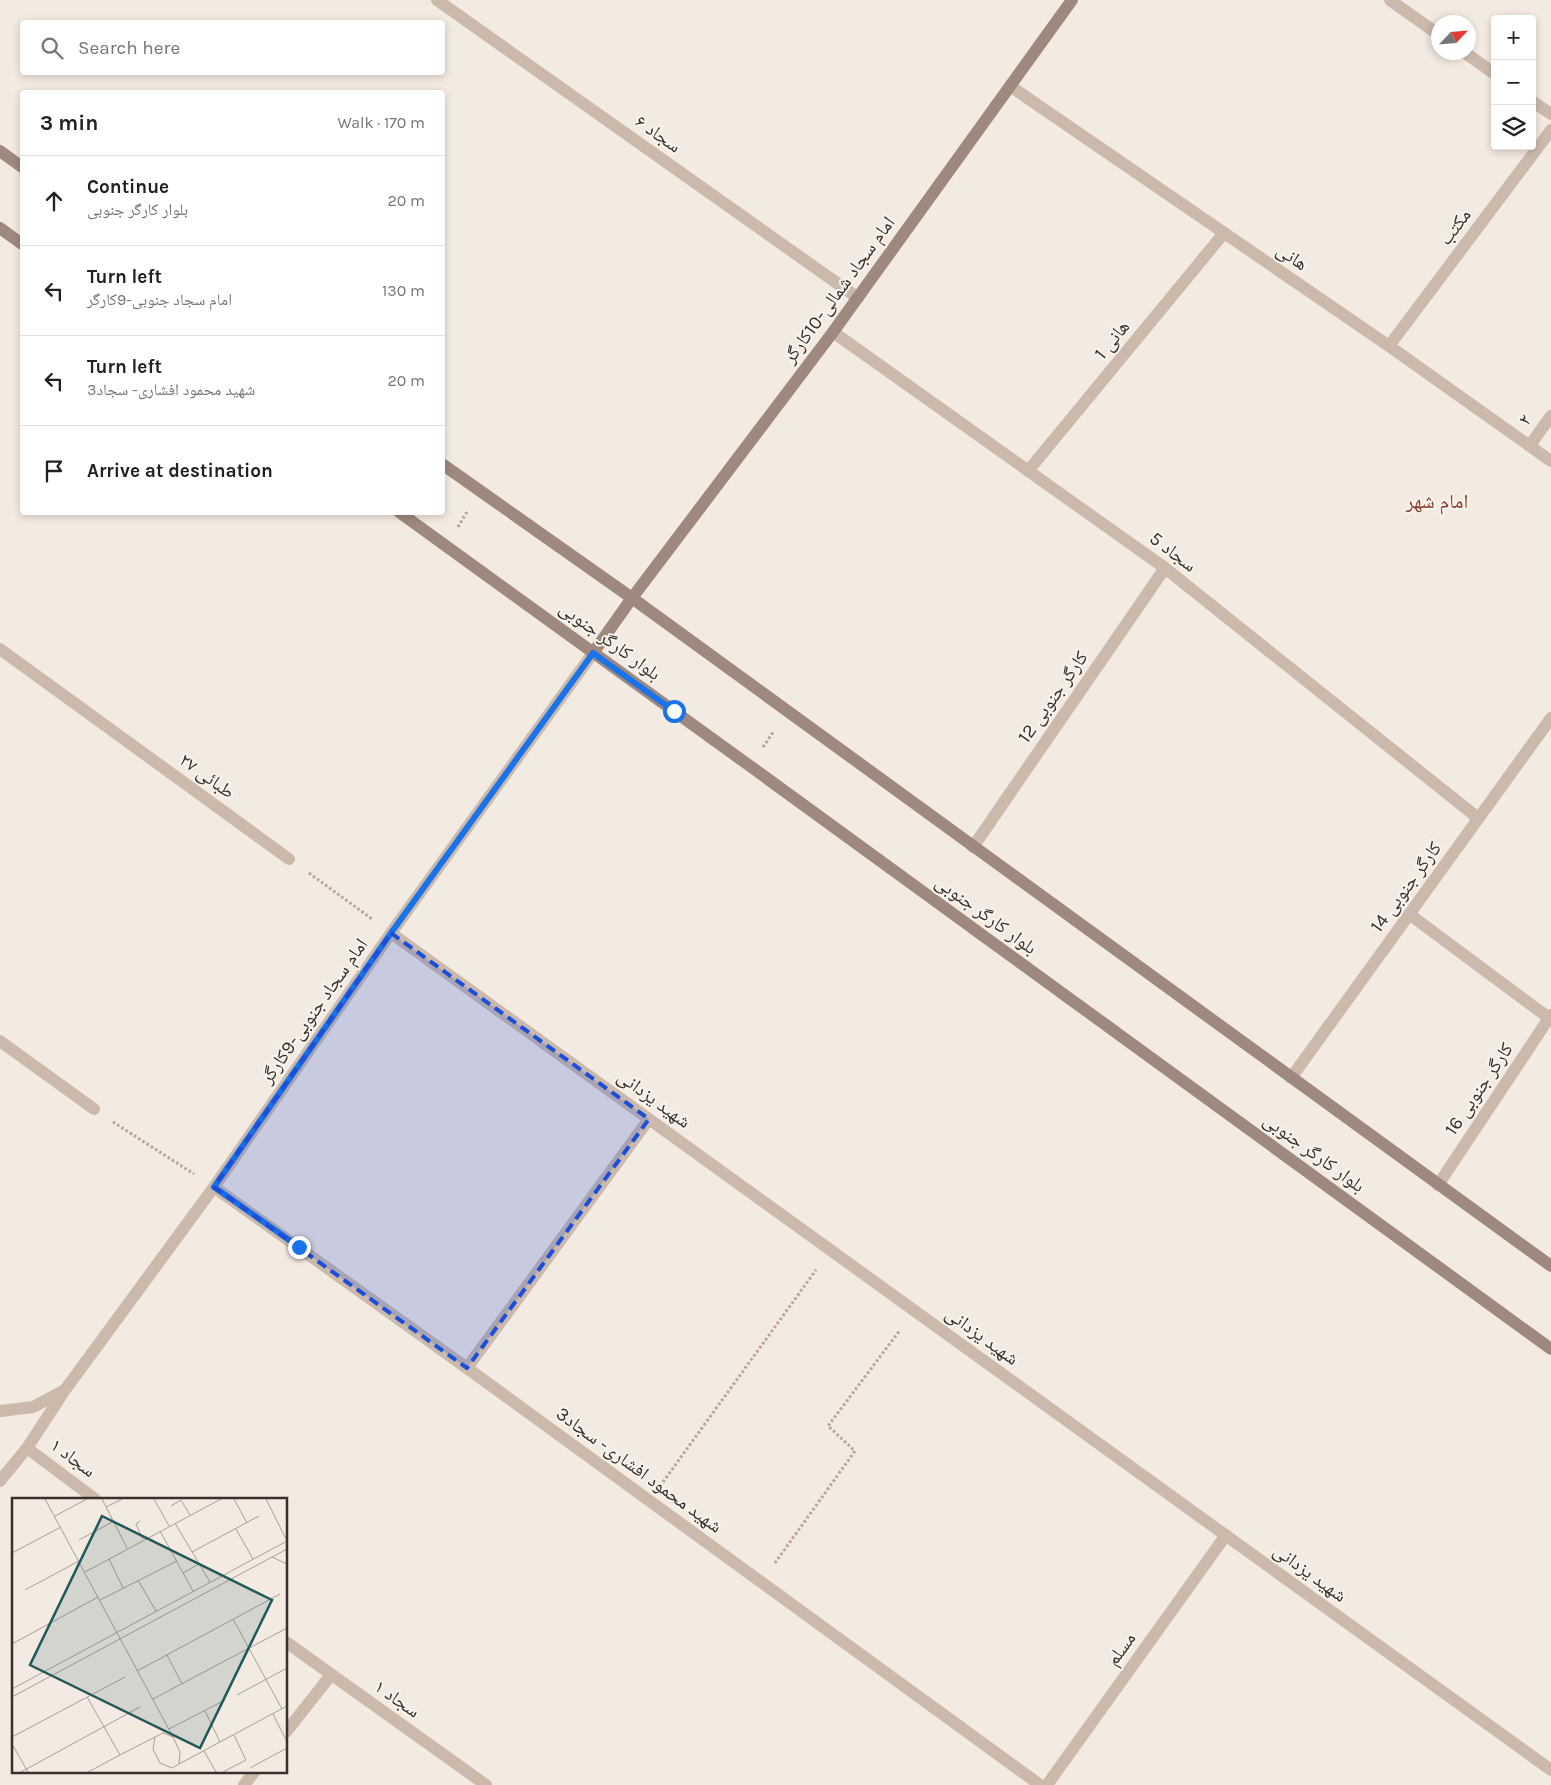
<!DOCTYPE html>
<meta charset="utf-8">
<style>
:root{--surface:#fff;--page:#f6f6f6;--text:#202124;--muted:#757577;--line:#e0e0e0}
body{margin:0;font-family:Karla,"Noto Naskh Arabic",sans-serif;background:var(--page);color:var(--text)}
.controls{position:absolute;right:15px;top:15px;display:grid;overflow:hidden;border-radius:5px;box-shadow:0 2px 8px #0003}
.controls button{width:45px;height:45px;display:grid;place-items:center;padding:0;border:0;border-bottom:1px solid var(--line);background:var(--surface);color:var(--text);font:25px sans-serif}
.compass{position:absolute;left:1431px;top:15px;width:45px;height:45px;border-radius:50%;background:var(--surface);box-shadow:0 2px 8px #0003;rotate:64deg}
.stop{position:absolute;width:15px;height:15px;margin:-11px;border:4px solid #1a73e8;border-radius:50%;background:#fff}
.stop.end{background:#1a73e8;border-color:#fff;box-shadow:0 1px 5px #0008}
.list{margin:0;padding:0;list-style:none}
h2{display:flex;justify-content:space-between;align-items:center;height:65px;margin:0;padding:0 20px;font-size:21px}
h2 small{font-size:16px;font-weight:400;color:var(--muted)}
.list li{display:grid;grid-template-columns:32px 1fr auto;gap:15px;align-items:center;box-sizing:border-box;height:90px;padding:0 20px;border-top:1px solid var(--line)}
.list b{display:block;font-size:19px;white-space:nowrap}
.list p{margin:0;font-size:16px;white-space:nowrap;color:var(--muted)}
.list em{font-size:16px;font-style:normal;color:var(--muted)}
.icon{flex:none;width:28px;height:28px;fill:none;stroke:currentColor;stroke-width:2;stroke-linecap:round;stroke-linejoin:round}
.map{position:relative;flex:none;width:1551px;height:1785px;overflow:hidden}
.search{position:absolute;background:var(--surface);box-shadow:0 2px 8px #0003;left:20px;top:20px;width:425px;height:55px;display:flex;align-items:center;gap:12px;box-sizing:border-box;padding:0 18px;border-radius:5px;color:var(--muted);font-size:19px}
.panel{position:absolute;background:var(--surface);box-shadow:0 2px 8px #0003;left:20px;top:90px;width:425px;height:425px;border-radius:5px}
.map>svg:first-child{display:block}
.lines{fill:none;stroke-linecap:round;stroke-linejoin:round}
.path{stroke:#b7a496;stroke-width:3;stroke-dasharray:2.5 2.5;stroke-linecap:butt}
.street{stroke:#cbbaac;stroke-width:12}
.secondary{stroke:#9f897e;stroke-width:12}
.route{stroke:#1a73e8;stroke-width:6}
.marked{fill:#1d4ed8;fill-opacity:0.2;stroke:#1d4ed8;stroke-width:4;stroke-dasharray:10 6;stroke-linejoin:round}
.labels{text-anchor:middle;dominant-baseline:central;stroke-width:4;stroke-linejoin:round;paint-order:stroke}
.street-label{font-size:19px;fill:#3a2f2b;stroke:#faf4ed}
.neighbourhood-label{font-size:20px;fill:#873925;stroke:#faf4ed}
.inset-road{fill:none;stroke:#a99f98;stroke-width:1}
.view{fill:#21595b;fill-opacity:0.15;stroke:#21595b;stroke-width:2.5}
.inset-edge{fill:none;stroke:#3a2f2b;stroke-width:2.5}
</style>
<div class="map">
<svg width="1551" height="1785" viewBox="0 0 1551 1785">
<rect width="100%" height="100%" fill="#f3eae1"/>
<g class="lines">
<path class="path" d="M458,527L468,510
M763,747L774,731
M309,873L372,919
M113,1122L194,1174
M663,1482L816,1270
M775,1563L855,1451L828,1426L900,1330"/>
<path class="street" d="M437,0L858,298
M1390,0L1438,34
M1464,52L1495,74
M1010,86L1389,346L1551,461
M1532,101L1551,114
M833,332L1165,568L1478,818
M1389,346L1551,130
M1530,445L1551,416
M1028,471L1224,233
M0,649L289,859
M973,847L1165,568
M1409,914L1549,1018
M391,933L1551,1770
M0,1041L94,1109
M1291,1078L1551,718
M1438,1185L1551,1015
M214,1187L467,1368L1040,1785
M467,1368L649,1119
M0,1411L33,1407L63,1391
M27,1448L95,1499
M0,1481L27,1448L65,1390L214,1187L391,933L593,653
M286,1642L486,1785
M286,1732L331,1675
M244,1785L255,1771
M1047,1785L1226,1535"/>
<path class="secondary" d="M0,151L22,167
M0,228L22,244
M442,464L632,598L1551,1266
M399,512L750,766L1551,1349
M593,653L632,598L833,332L1072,0"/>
</g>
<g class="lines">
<path class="route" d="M299,1247L214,1187L391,933L593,653L674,711"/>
</g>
<path class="marked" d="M391,933L649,1119L467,1368L214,1187Z"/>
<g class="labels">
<g class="street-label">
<text transform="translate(658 134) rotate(35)">سجاد ۶</text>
<text transform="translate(1455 227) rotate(-53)">مکتب</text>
<text transform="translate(1292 257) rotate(34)">هانی</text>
<text transform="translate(839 290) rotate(-54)">امام سجاد شمالی-10کارگر</text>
<text transform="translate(1112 340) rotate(-51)">هانی 1</text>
<text transform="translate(1525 420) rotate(-53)">۲</text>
<text transform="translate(1173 552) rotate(37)">سجاد 5</text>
<text transform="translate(610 641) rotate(36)">بلوار کارگر جنوبی</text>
<text transform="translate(1053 697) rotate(-55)">کارگر جنوبی 12</text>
<text transform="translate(207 776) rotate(36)">طبائی ۲۷</text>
<text transform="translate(1406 887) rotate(-54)">کارگر جنوبی 14</text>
<text transform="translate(986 915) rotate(36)">بلوار کارگر جنوبی</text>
<text transform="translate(314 1011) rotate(-55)">امام سجاد جنوبی-9کارگر</text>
<text transform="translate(1479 1089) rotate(-56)">کارگر جنوبی 16</text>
<text transform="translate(654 1099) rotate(36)">شهید یزدانی</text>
<text transform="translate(1314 1153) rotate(36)">بلوار کارگر جنوبی</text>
<text transform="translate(982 1336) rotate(36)">شهید یزدانی</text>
<text transform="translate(73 1458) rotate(37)">سجاد ۱</text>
<text transform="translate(639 1470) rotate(36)">شهید محمود افشاری- سجاد3</text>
<text transform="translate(1310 1573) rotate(36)">شهید یزدانی</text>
<text transform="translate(1121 1649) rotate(-54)">مسلم</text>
<text transform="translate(397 1699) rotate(35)">سجاد ۱</text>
</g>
<g class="neighbourhood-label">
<text x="1437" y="501">امام شهر</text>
</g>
</g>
<g transform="translate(12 1498)">
<rect width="275" height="275" fill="#f3eae1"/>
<path class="inset-road" d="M33,1L161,239M90,1L115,50M142,1L157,28M222,1L235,25M254,1L275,43M159,8L169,2L178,17M94,9L110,1M43,18L75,1M128,23L124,26L131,41M163,25L198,84M224,31L241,61M148,33L181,93M67,42L102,23M180,54L247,18M0,55L49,29M260,59L275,66M97,61L111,90M73,74L209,1M171,75L187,66M126,82L144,113M13,92L67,63M88,102L165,63M221,121L270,211M0,146L86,99M155,157L170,186M125,173L268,96M0,191L275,43M225,197L275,170M0,199L275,51M75,199L108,257M141,201L275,130M193,213L208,244M261,216L275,244M157,231L213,202M0,239L113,179M0,246L16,274M192,253L204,274M167,266L275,208M238,270L275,250M9,274L128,209M76,274L108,257L143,239L151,235L161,239L168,254L167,266L160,270L148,265L141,251L143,239M211,274L234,262L222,237"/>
<path class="view" d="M90,18L260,102L188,250L18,167Z"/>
<rect width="275" height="275" class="inset-edge"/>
</g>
</svg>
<div class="controls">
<button>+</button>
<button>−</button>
<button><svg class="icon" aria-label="layers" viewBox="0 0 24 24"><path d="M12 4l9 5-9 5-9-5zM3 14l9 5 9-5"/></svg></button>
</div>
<svg class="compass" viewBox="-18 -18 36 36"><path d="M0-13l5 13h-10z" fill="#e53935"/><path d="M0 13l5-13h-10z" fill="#757577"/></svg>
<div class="stop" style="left:674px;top:711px"></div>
<div class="stop end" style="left:299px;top:1247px"></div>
<div class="search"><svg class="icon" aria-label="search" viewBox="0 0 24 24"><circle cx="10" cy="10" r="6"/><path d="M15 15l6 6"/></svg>Search here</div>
<section class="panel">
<h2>3 min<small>Walk · 170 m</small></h2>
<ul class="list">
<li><svg class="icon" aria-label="ahead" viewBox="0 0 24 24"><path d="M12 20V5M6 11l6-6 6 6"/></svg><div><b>Continue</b><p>بلوار کارگر جنوبی</p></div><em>20 m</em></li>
<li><svg class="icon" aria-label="left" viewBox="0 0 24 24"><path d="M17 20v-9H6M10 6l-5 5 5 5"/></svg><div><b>Turn left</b><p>امام سجاد جنوبی-9کارگر</p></div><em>130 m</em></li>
<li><svg class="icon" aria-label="left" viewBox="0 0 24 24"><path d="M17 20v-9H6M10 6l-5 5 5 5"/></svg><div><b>Turn left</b><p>شهید محمود افشاری- سجاد3</p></div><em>20 m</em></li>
<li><svg class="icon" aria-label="arrive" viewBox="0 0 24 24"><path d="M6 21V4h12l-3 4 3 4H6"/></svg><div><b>Arrive at destination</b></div></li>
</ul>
</section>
</div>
